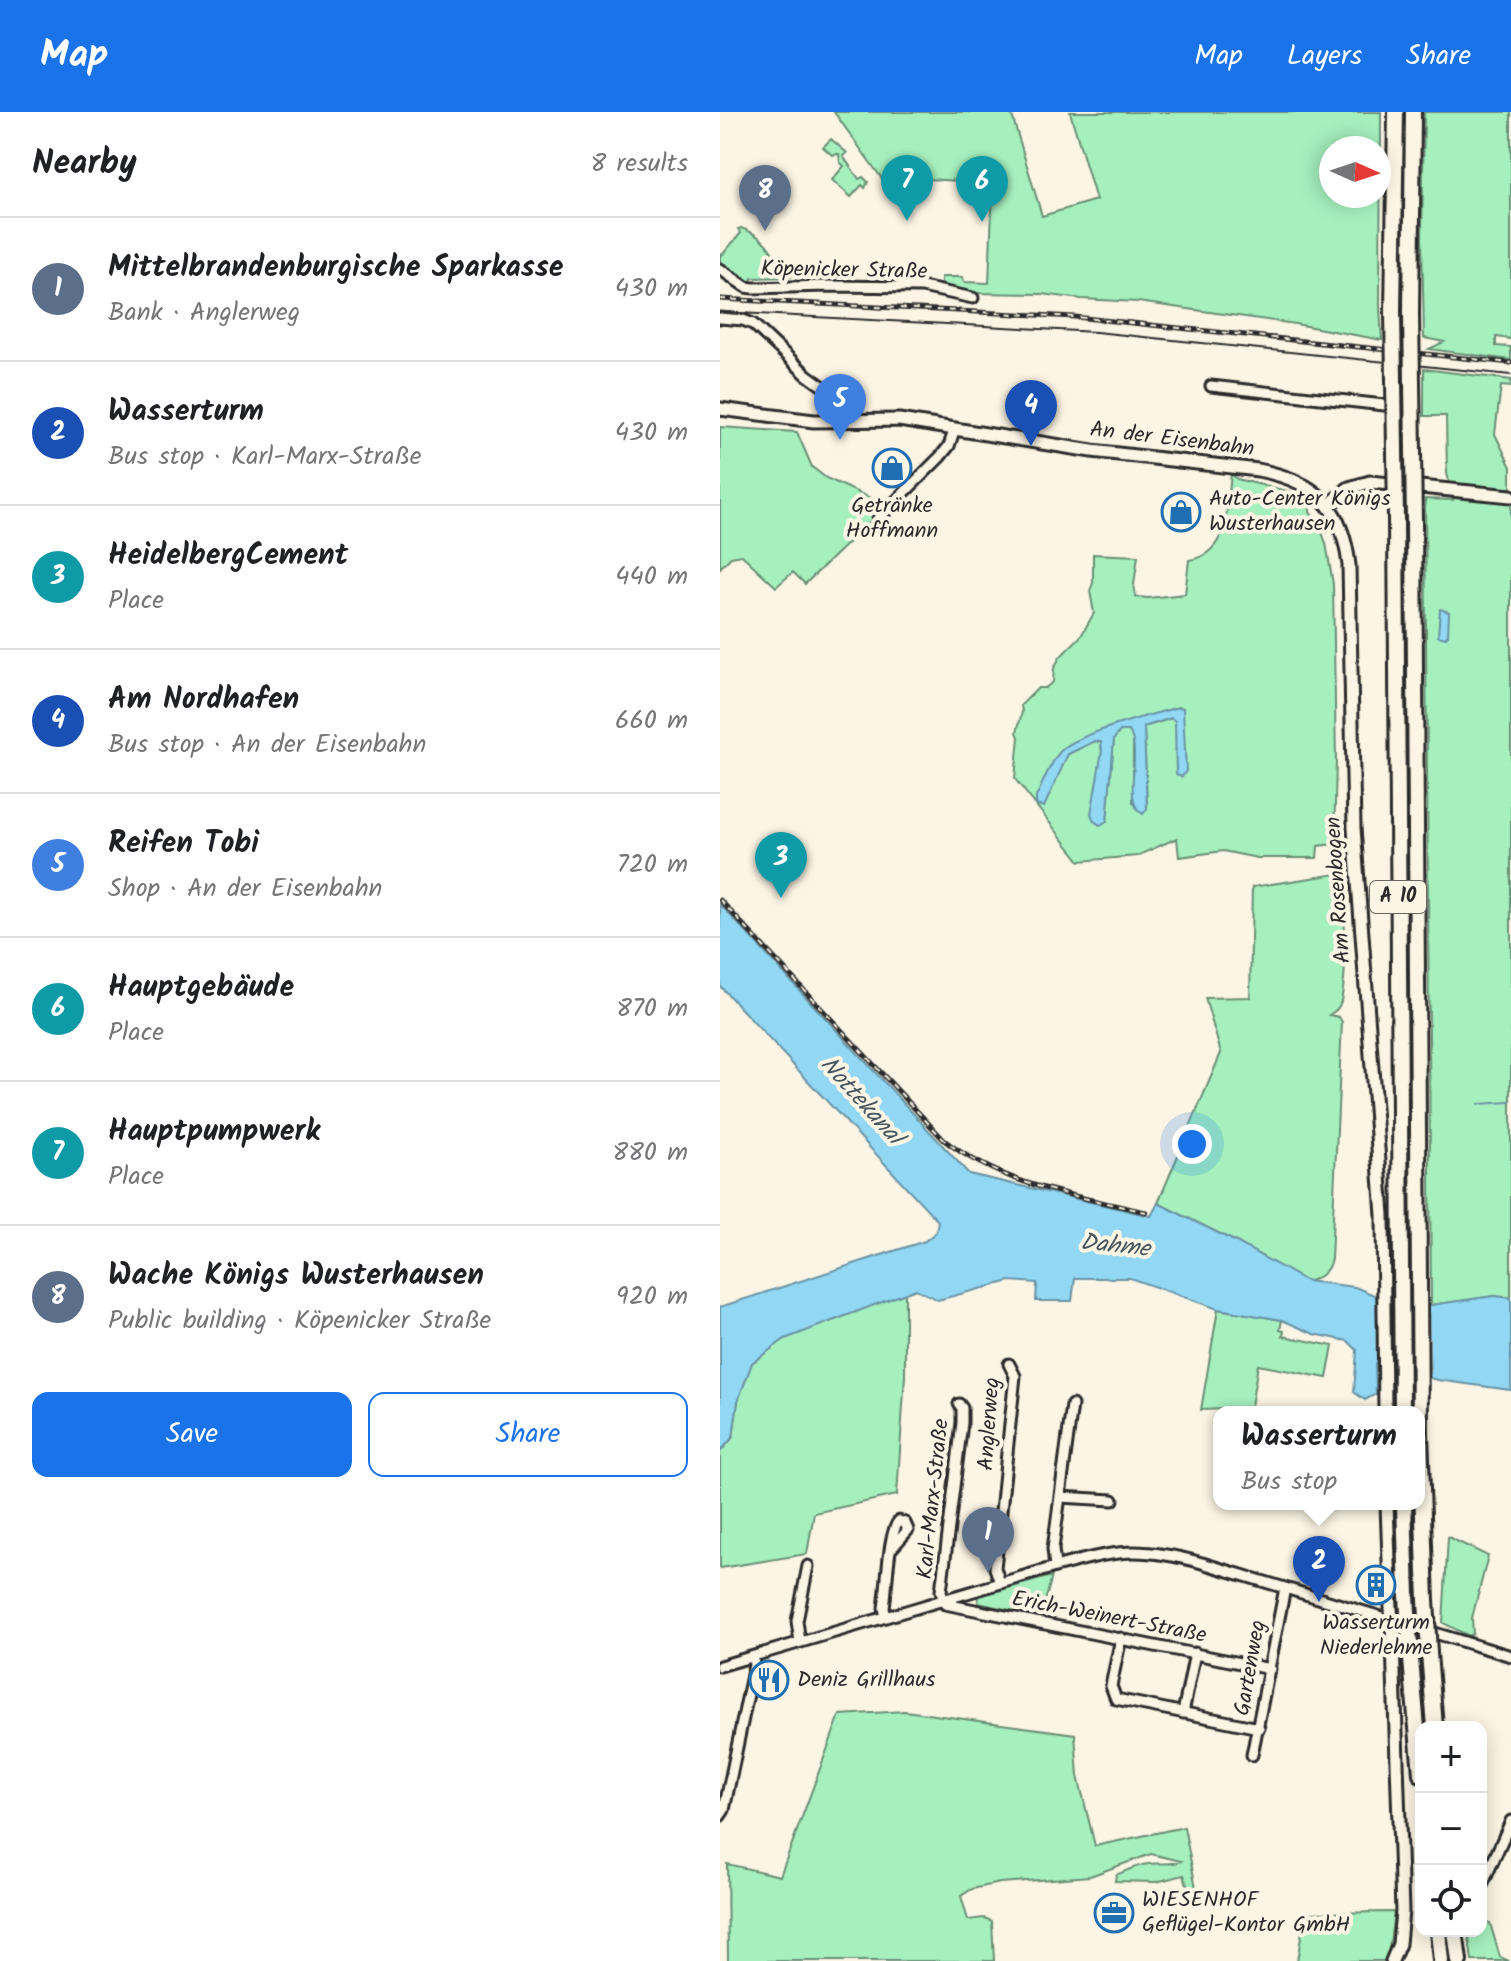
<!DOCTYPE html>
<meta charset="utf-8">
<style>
:root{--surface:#fff;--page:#f2f2f2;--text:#202124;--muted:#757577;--line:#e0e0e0;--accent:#1a73e8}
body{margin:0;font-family:Kalam,sans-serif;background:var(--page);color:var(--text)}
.controls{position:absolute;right:24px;bottom:24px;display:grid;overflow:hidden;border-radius:16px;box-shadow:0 4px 20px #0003}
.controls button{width:72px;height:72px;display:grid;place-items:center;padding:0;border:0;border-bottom:2px solid var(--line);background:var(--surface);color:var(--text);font:40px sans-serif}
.compass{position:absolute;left:599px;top:24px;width:72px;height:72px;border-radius:50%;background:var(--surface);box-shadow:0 4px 20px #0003;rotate:93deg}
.you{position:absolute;left:472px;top:1032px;width:28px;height:28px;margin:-20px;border:6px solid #fff;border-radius:50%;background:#1a73e8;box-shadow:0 0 0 12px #1a73e833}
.badge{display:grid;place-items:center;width:52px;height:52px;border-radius:50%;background:var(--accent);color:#fff;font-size:26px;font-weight:700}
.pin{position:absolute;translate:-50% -66px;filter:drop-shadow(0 2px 4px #0008)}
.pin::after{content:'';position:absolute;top:42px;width:28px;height:24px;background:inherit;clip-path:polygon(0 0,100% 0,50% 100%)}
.popup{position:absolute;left:493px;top:1294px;width:212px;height:104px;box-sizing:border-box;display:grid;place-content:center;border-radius:16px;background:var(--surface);filter:drop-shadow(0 2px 6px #0005);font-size:26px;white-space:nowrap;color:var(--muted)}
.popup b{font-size:30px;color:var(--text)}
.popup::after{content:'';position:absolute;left:50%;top:100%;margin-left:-16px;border:16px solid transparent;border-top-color:var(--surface)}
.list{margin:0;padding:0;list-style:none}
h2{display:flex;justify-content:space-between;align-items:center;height:104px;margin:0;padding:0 32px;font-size:34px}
h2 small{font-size:26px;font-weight:400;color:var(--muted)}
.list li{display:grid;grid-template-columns:52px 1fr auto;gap:24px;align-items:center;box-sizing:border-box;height:144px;padding:0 32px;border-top:2px solid var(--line)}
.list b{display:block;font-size:30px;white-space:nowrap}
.list p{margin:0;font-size:26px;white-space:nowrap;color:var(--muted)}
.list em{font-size:26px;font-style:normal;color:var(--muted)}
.actions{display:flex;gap:16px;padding:24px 32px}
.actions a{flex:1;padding:18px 0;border:2px solid var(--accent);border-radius:16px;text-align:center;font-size:28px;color:var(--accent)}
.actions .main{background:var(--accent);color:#fff}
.icon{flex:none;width:44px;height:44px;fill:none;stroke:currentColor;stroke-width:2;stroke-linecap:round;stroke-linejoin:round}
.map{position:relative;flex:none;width:791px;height:1849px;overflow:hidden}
header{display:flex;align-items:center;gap:48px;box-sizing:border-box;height:112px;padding:0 40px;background:var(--accent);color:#fff}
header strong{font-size:38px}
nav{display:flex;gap:44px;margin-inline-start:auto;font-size:28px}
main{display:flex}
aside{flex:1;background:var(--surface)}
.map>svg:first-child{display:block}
.green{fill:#a6f0be;stroke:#688e74;stroke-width:2;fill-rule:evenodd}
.water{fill:#92d8f4;stroke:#6993a4;stroke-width:2}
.pier{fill:#fcf5e5}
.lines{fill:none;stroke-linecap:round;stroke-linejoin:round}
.stream{stroke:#6993a4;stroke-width:2}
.minor-tunnel{stroke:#d2cdc0;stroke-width:9;stroke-dasharray:9 4.5;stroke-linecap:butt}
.minor-casing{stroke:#2b2b2b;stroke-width:15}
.major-casing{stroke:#2b2b2b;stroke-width:17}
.highway-casing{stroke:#2b2b2b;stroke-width:20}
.minor{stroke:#fcf5e5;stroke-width:9}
.major{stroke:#fcf5e5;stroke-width:11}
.highway{stroke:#fcf5e5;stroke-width:14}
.tram{stroke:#2b2b2b;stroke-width:2}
.rail-casing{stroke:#2b2b2b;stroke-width:5}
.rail{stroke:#fcf5e5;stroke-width:2;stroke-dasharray:6;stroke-linecap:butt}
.major-bridge-casing{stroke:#2b2b2b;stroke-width:17;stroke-linecap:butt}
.highway-bridge-casing{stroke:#2b2b2b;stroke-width:20;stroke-linecap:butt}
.major-bridge{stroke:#fcf5e5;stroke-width:11}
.highway-bridge{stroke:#fcf5e5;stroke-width:14}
.labels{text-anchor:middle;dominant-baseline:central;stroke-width:8;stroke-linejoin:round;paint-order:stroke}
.shield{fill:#fcf5e5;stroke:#6a6863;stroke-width:2}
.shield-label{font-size:20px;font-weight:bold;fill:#2b2b2b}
.street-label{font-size:22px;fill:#2b2b2b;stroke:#fcf5e5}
.poi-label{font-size:22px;fill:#2b2b2b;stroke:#fcf5e5;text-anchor:start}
.water-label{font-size:24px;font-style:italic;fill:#45565d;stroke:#fcf5e5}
</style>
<header>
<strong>Map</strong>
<nav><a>Map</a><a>Layers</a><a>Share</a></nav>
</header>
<main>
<aside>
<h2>Nearby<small>8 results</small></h2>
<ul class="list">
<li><span class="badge" style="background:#5c6f8a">1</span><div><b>Mittelbrandenburgische Sparkasse</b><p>Bank · Anglerweg</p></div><em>430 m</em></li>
<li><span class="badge" style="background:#1a4fb4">2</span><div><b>Wasserturm</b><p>Bus stop · Karl-Marx-Straße</p></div><em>430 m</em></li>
<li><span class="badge" style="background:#0f9aa8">3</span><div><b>HeidelbergCement</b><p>Place</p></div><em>440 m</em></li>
<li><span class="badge" style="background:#1a4fb4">4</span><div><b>Am Nordhafen</b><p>Bus stop · An der Eisenbahn</p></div><em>660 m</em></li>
<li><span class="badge" style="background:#3f7fe0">5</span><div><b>Reifen Tobi</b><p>Shop · An der Eisenbahn</p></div><em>720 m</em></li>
<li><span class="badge" style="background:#0f9aa8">6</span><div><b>Hauptgebäude</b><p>Place</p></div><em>870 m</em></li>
<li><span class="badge" style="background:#0f9aa8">7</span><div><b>Hauptpumpwerk</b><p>Place</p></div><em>880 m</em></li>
<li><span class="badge" style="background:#5c6f8a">8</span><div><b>Wache Königs Wusterhausen</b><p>Public building · Köpenicker Straße</p></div><em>920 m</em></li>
</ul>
<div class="actions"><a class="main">Save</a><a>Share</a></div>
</aside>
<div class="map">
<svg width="791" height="1849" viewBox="0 0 791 1849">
<rect width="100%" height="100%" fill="#fcf5e5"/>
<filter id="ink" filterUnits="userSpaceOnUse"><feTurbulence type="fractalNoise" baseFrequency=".0125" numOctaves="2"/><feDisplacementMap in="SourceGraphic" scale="16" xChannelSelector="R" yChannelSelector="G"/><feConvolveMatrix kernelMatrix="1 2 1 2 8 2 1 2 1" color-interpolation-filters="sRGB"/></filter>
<g filter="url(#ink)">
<path class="green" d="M114,0H291L322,104L376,88L350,0H661L660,195L662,228L575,212L418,190L361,187L322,182L244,181L221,177V165H243L244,170L269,171L273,71L174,65L165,71ZM611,36H659V84H611Z
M704,0H791V227L776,225V234L791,235V248L709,237L724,230L704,226L702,125Z
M111,27L127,41L123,44L139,67L143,65L148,70L145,76L142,73L131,85L112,68L124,54L120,50L119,42L112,43L103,35Z
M21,116C39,122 52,135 58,153H78L71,165L32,166L31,171H29L0,153V142L2,143L21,121L18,117Z
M704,257L791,268V275L781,274L775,322L791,355V1186L774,1184L711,1193L705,387L733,388L727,361L726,304H704Z
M0,315L77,320L92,355L106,366L150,386L155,405L85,472L73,460L56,475L22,443L11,445L0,456Z
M511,362L517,367L575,381L590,395V400L599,413L606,431L613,472L616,649L614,732L598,734L597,746H537L503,739L459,745L457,726L417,744L360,749L295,667L299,625L297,620L302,600L301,593L318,576H325L333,570L334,556L340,545L361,524L374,501L370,479L373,471V442L418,444L414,473L416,485L428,486L465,482L469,448C510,442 507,393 511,362ZM459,595L463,596L456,662V609L452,606L424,615L427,697L413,691V625L410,619H400L394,626L387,709L381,630L375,629L348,642L352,631L398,613Z
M617,762C627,786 627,863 621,889C619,897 615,899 609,903L619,905L622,910L611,1147C608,1161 599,1166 586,1170L516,1130L438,1091L501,941L485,886L530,885L532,775Z
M185,1181V1264L177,1383L94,1401L87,1442L0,1456V1340L13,1325L18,1289L32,1250L65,1226Z
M498,1197L562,1208L560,1218L564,1219L563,1224L613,1234L607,1266L538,1253L530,1300H508L506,1297L481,1298Z
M728,1425L768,1444L752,1506L753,1522L749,1524L723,1511Z
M332,1464L321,1505L258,1491L259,1484Z
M185,1599L355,1622L358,1664L375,1734L464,1715L480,1796L474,1787L463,1783L460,1778L468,1776L464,1763L436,1770L395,1769L396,1763C406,1759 417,1753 428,1752C440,1750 448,1754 461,1749L431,1742L370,1764L280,1771L252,1777L241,1784L248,1808L264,1806L272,1809L274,1849H8L7,1752L60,1764L120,1603Z
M674,1800L669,1838L664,1849H577L585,1801Z
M761,1808L770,1811L780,1845L789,1849H752L748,1819H761Z"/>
<path class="water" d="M720,497L729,500L728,523L725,526L718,524Z
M459,595L463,596L466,659L462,665L456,662L455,609L451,606L424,615L427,697L423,702C401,691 423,641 409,619H400L394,627L387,709L380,713L374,709L371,702L382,639L381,630L375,629L348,642L324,695L316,693V685C323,671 329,653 339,641C353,622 434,602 459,595Z
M0,792L249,1062L431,1104L438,1091L516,1130L586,1169L635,1175L671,1190L711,1193L774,1184L791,1186V1278L717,1268L710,1266L709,1243L667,1236L655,1251L656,1282L645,1288L634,1280L637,1238L628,1229L594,1222L562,1208L498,1197L410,1166H355L352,1189H316L317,1171L290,1169L218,1188L196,1177L65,1227L32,1251L18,1289L13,1325L0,1340V1195L205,1129L216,1120L218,1109L0,874Z"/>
<path class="pier" d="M657,1180L672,1186L709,1189L710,1270L706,1266L705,1246L669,1240L659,1253L658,1286Z"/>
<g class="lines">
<path class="stream" d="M758,992L791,990"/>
<path class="minor-tunnel" d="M672,294L682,299L684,307L683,373"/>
<defs>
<path id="minor" d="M0,157L26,175L33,176L107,174L202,175L253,186
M0,206L23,208L33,212L87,263L112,281L113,309
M491,274L664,293
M158,407L220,345L229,334L234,319
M239,1292L242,1296V1311L221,1479L225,1492L550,1557
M340,1385L393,1388
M335,1455L333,1437L352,1293
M280,1471L275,1456L276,1447L295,1264L289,1252
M166,1505L164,1496C167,1478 168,1420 179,1409L185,1411L188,1418L172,1436
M401,1526L391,1574L396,1587L539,1616
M80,1530L77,1509L88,1454
M0,1554L335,1455C397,1438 419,1434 482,1451L791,1544
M463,1601L475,1541
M532,1643L565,1476
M0,1704L4,1698L34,1553L33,1545
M761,1776L791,1709"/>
<path id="major" d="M0,297L94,309L179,308L372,339L538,358C596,369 622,394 629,453L634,716L663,1103L665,1300
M609,393L629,376L650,370L791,384
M667,1392L670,1478
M672,1849L679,1832L682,1799L673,1531"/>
<path id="highway" d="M673,200L676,0
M691,202L693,0
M676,407L682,1300
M694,409L700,1321L706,1488
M684,1392L687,1483
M690,1536L701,1662
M709,1541L715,1615
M718,1819L721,1849
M735,1819L739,1849"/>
</defs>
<use href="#minor" class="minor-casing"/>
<use href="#major" class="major-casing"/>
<use href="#highway" class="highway-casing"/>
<use href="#minor" class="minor"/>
<use href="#major" class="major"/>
<use href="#highway" class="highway"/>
<path class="tram" d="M0,200L376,220L791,263"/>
<defs>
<path id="rail" d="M0,187L355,205L791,251
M0,788L224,1028C283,1074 354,1083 426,1100"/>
</defs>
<use href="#rail" class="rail-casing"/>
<use href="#rail" class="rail"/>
<defs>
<path id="major-bridge" d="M670,1478L673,1531"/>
<path id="highway-bridge" d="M673,200L676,407
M691,202L694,409
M687,1483L690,1536
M706,1488L709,1541"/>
</defs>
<use href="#major-bridge" class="major-bridge-casing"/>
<use href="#highway-bridge" class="highway-bridge-casing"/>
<use href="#major-bridge" class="major-bridge"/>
<use href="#highway-bridge" class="highway-bridge"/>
</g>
</g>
<defs>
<symbol id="shop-ring" viewBox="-11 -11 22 22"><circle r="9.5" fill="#fcf5e5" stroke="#1f6fb2" stroke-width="1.5"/><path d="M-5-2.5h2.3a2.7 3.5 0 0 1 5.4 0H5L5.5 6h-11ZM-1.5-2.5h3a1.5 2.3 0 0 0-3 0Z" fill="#1f6fb2"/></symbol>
<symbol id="building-ring" viewBox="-11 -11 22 22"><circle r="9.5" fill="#fcf5e5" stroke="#1f6fb2" stroke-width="1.5"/><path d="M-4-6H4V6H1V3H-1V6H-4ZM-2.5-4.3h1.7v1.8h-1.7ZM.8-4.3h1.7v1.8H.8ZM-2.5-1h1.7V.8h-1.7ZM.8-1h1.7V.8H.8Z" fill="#1f6fb2"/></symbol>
<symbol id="restaurant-ring" viewBox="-11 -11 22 22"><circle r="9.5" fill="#fcf5e5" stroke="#1f6fb2" stroke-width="1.5"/><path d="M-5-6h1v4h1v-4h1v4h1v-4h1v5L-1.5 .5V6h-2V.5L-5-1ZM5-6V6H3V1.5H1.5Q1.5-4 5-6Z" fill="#1f6fb2"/></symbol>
<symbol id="office-ring" viewBox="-11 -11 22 22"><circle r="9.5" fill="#fcf5e5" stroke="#1f6fb2" stroke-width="1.5"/><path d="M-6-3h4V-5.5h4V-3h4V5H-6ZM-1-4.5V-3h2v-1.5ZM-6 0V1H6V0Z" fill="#1f6fb2"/></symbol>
</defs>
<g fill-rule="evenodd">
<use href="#shop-ring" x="150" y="334" width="44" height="44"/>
<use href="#shop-ring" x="439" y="378" width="44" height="44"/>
<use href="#building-ring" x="634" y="1451" width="44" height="44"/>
<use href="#restaurant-ring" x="27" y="1546" width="44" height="44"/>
<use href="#office-ring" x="372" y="1779" width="44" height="44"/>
</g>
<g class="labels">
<rect class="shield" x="650" y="769" width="56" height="32" rx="6"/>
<g class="shield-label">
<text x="678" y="785">A 10</text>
</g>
<g class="street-label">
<text transform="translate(124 159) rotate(1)">Köpenicker Straße</text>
<text transform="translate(452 328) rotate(7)">An der Eisenbahn</text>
<text transform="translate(619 778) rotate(-94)">Am Rosenbogen</text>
<text transform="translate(270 1312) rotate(-86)">Anglerweg</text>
<text transform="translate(214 1387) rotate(-84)">Karl-Marx-Straße</text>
<text transform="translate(389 1506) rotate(11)">Erich-Weinert-Straße</text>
<text transform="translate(531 1556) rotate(-80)">Gartenweg</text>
</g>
<g class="poi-label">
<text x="489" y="387">Auto-Center Königs<tspan x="489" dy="25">Wusterhausen</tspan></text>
<text x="172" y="394" text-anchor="middle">Getränke<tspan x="172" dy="25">Hoffmann</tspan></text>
<text x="656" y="1511" text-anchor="middle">Wasserturm<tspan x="656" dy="25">Niederlehme</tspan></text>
<text x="77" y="1568">Deniz Grillhaus</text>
<text x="422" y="1788">WIESENHOF<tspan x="422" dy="25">Geflügel-Kontor GmbH</tspan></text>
</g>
<g class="water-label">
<text transform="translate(141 989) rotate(48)">Nottekanal</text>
<text transform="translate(395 1134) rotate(6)">Dahme</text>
</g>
</g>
</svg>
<div class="controls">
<button>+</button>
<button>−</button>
<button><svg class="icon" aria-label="locate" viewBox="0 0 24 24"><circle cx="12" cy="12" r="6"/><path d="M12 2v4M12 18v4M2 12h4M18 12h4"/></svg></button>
</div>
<svg class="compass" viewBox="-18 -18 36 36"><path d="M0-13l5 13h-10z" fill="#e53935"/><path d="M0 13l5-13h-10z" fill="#757577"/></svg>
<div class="you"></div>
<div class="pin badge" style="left:268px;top:1461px;background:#5c6f8a">1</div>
<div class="pin badge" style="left:599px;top:1490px;background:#1a4fb4">2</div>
<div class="popup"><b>Wasserturm</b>Bus stop</div>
<div class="pin badge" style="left:61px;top:786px;background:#0f9aa8">3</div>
<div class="pin badge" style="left:311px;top:334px;background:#1a4fb4">4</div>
<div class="pin badge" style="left:120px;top:328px;background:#3f7fe0">5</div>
<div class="pin badge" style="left:262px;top:110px;background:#0f9aa8">6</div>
<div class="pin badge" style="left:187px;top:109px;background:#0f9aa8">7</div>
<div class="pin badge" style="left:45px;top:119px;background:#5c6f8a">8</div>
</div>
</main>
